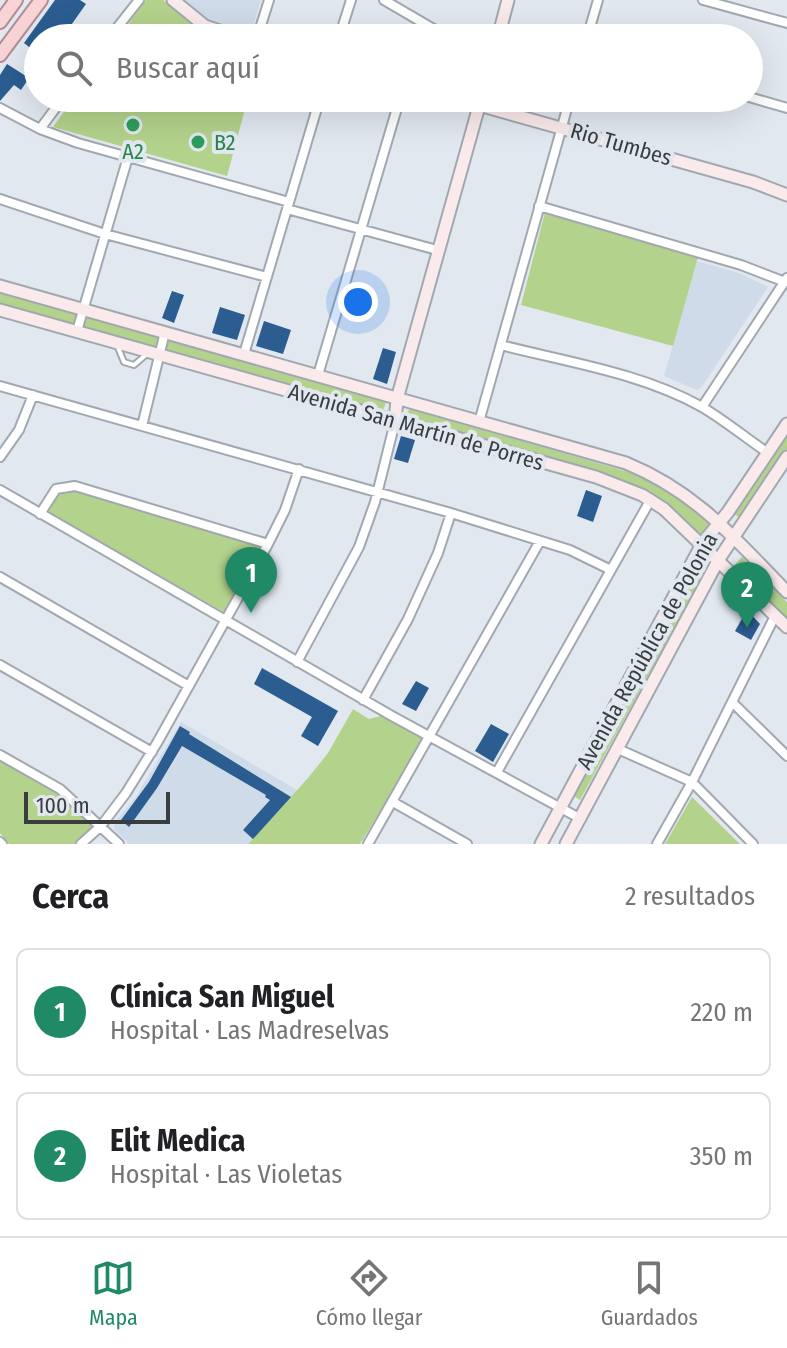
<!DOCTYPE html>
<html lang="es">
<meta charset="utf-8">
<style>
:root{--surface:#fff;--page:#f6f6f6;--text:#202124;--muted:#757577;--line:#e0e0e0;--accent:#208a67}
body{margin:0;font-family:"Fira Sans Condensed",sans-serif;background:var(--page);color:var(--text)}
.scale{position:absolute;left:24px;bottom:20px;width:146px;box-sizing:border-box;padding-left:8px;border:4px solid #3a3d40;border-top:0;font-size:22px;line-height:28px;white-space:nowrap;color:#3a3d40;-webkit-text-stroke:6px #e1e8f0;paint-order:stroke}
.you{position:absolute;left:358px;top:302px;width:28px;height:28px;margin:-20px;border:6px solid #fff;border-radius:50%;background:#1a73e8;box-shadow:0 0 0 12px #1a73e833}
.badge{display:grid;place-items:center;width:52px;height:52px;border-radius:50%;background:var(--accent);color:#fff;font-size:26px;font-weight:700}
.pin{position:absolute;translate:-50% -66px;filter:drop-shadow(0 2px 4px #0008)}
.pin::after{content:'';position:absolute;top:42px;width:28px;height:24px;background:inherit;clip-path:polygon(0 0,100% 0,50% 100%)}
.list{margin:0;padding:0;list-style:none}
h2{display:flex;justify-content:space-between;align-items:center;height:104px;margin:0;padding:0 32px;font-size:34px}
h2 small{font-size:26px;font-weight:400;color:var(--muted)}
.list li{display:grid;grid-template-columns:52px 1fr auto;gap:24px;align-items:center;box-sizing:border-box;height:128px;margin:0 16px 16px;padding:0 16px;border:2px solid var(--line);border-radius:12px}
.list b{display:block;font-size:30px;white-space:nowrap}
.list p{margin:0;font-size:26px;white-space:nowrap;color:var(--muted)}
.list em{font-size:26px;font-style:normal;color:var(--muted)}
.icon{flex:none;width:44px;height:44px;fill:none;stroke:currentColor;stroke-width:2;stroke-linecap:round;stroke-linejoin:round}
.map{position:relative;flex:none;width:787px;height:844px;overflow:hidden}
.search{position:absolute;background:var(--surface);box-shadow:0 8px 32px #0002;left:24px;right:24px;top:24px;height:88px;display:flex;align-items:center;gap:20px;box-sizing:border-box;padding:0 28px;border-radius:44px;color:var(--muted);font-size:30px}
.sheet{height:392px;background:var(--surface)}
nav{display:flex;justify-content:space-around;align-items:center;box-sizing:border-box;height:112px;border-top:2px solid var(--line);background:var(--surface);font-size:22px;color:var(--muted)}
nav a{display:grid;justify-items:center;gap:4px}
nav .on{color:var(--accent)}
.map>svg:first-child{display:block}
.built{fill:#d0dbe9}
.green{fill:#b3d28b}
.building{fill:#2b5d91}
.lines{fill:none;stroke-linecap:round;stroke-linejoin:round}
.lane-casing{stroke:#a1a8b0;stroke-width:8}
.street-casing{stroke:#a1a8b0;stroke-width:12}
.secondary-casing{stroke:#a1a8b0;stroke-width:15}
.primary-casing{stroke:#b28d91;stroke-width:16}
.lane{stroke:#fff;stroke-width:4}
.street{stroke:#fff;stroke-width:8}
.secondary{stroke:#fbeaeb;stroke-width:11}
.primary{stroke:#f8d4d7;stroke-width:12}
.leisure-dot{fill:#2e9e5b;stroke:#e1e8f0;stroke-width:3}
.labels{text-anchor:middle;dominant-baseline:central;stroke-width:8;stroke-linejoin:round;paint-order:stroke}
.leisure-label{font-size:22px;fill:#27864d;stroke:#e1e8f0;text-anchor:start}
.street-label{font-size:22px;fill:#3a3d40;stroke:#e1e8f0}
</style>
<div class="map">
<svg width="787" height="844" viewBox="0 0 787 844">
<rect width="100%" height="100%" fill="#e1e8f0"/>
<path class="built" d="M183,0H261L250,35L214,25Z
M697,261L739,273L768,287L701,388L697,390L664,376Z
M181,722L297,790L248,844H129L114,829L115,822L136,797Z"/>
<path class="green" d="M146,0H163L202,30L219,38H118Z
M74,98H248L227,176L53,127Z
M545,212L698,257L673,346L521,305Z
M0,291L158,338V342L153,349L0,304Z
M168,340L386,402L382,414L166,353L164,347Z
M410,409L639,475L706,516L710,521L711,527L705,533H695L656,499L404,420L405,414Z
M787,431V449L741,518L732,513Z
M69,489L262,548L226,613L46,513L52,497Z
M742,557L787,602V621L733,567Z
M697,562L706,569L580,800L572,795Z
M353,709L369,719L384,715L425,737L360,844H248L308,778L328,753Z
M0,760L58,793L94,827L75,844H9L0,833Z
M692,797L740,844H665Z"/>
<path class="building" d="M55,0H80L86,4L62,38H38V54L24,43Z
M7,64L29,78L21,90L14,85L0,101V75Z
M172,291L184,295L174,323L162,318Z
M220,307L245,315L237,340L212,333Z
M264,321L291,330L283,354L256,346Z
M383,348L396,352L387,384L373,379Z
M401,436L415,440L408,463L394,459Z
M586,490L602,496L593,522L577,516Z
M747,610L760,624L751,640L735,631Z
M262,668L338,711L318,746L301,736L312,717L254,684Z
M416,681L429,688L416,711L402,704Z
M491,724L509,734L493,762L475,751Z
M180,726L190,732L189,734L291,797L253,839L243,830L270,800L265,797L266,795L182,746L157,788L129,827L121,820L149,782Z"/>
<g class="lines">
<defs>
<path id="lane" d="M117,345L124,362L134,365L148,353"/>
<path id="street" d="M384,0L449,38
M703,0L787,23
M109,38L139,0
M257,38L269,0
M339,38L351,0
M587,38L598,0
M749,97L787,108
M0,108L40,129L78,143L289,202
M40,129L63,98
M0,199L105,234L267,277
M539,206L741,265L785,282
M287,209L437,250
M77,331L128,157
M501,345C567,362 642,373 702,407C724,420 746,438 768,453
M244,354L320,98
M318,375L400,98
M0,386L451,513L570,550L611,570
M702,407L787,278
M479,422L570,98
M142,426L165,332
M0,457L19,430L33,395
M0,490L392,716L581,819
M40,514L56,489L75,486L268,544
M0,577L189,686
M297,662L359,547L375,502L395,422
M0,665L152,752
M363,700L408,619L438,553L451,513
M733,703L787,756
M618,749L692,782L753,844
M0,755L60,789L119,844
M497,772L651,499
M393,802L467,844
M0,842L2,844
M81,844L101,826L126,793L157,743L268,544L285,510L299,469
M368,844L540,541
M657,844L692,782L775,616"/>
<path id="secondary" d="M173,0L205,26L241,38
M498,38L508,0
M454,98L753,182L787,195
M0,286L626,463C698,493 734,538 787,592
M0,310L596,477L642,495L664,509L787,627
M395,422L397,399L481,99
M541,844L702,544L728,512L787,424
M566,844L719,559L787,457"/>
<path id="primary" d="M0,22L16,0
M0,55L41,0"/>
</defs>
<use href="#lane" class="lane-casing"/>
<use href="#street" class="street-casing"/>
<use href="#secondary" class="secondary-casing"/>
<use href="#primary" class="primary-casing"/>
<use href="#lane" class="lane"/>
<use href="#street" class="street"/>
<use href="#secondary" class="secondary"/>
<use href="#primary" class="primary"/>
</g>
<g class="leisure-dot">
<circle cx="133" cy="125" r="8"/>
<circle cx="198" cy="142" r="8"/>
</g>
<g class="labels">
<g class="leisure-label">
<text x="214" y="142">B2</text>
<text x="133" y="151" text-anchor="middle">A2</text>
</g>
<g class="street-label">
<text transform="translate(621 144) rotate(16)">Rio Tumbes</text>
<text transform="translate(416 427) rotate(16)">Avenida San Martín de Porres</text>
<text transform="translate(647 651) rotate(-61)">Avenida República de Polonia</text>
</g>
</g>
</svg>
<div class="scale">100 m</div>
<div class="you"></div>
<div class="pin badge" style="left:251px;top:613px">1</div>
<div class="pin badge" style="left:747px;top:628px">2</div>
<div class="search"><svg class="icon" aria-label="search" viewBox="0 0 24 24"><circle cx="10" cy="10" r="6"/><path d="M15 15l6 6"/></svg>Buscar aquí</div>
</div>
<section class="sheet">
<h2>Cerca<small>2 resultados</small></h2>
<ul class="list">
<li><span class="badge">1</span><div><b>Clínica San Miguel</b><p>Hospital · Las Madreselvas</p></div><em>220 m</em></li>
<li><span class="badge">2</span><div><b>Elit Medica</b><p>Hospital · Las Violetas</p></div><em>350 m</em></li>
</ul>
</section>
<nav>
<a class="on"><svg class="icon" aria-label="map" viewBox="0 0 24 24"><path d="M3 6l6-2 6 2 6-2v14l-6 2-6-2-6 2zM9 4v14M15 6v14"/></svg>Mapa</a>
<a><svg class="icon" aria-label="directions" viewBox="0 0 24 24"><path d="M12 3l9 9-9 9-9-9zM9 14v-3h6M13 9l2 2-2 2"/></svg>Cómo llegar</a>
<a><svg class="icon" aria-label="saved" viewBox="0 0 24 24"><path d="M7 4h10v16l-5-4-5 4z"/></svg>Guardados</a>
</nav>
